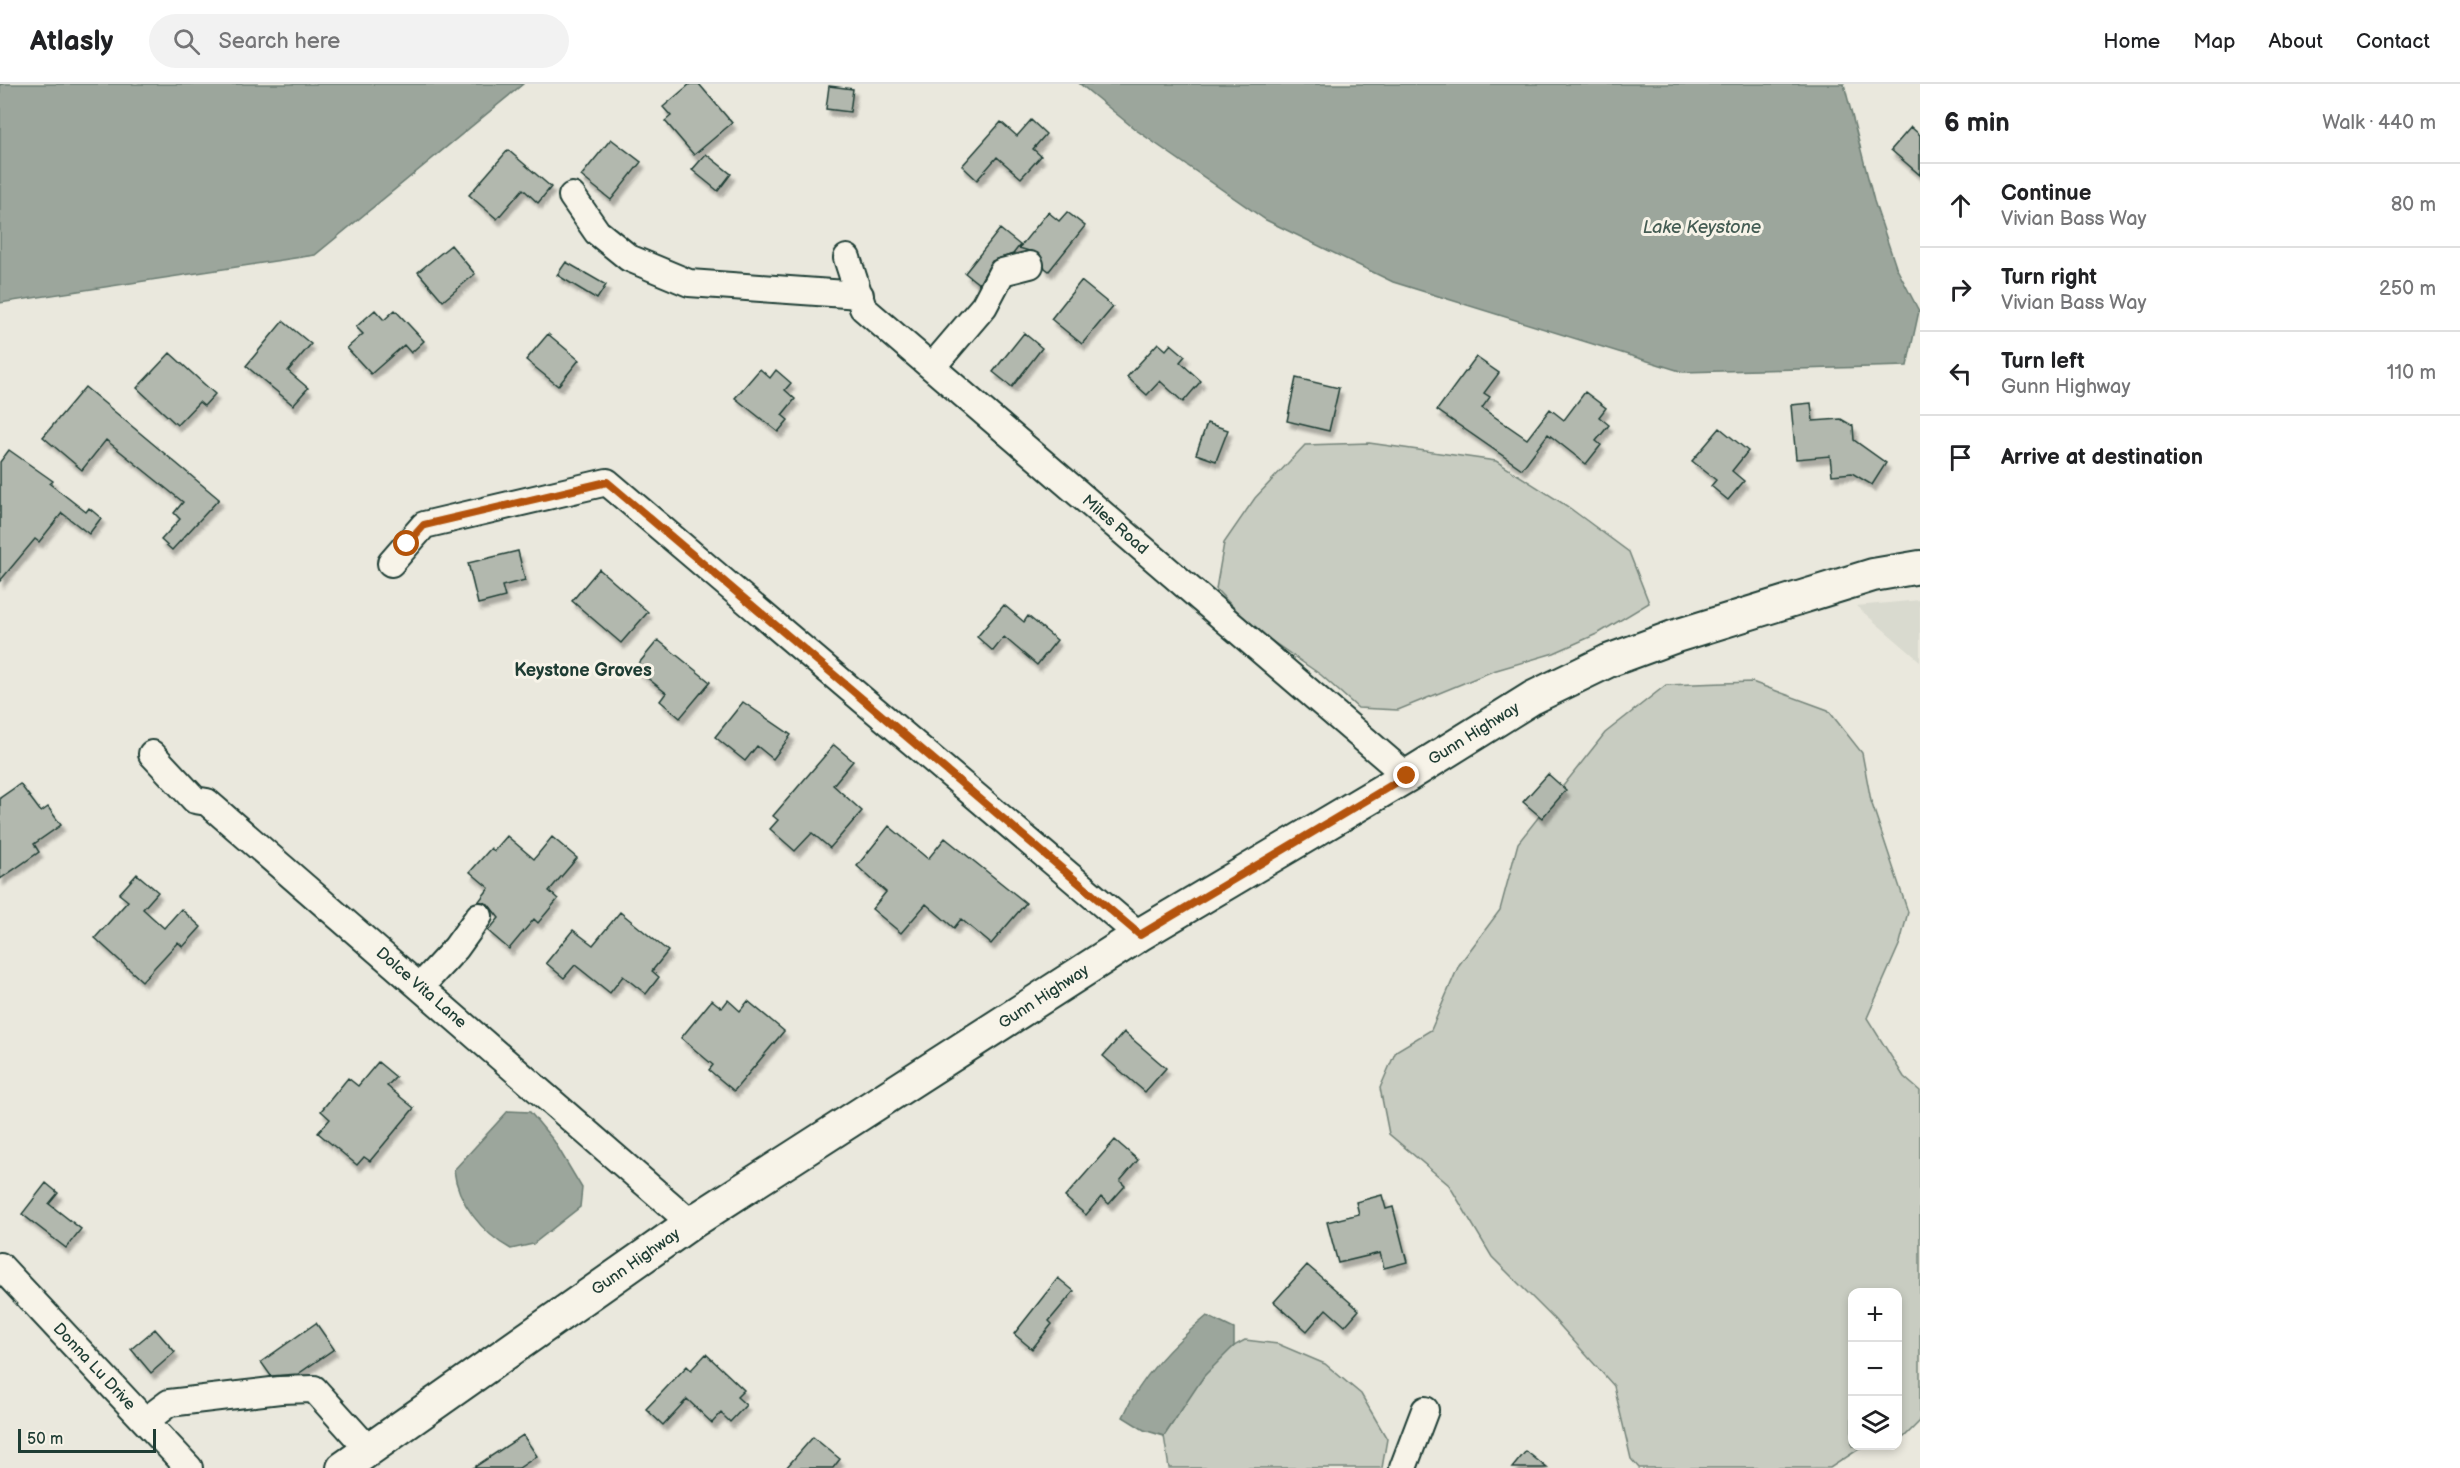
<!DOCTYPE html>
<meta charset="utf-8">
<style>
:root{--surface:#fff;--page:#f2f2f2;--text:#202124;--muted:#757577;--line:#e0e0e0}
body{margin:0;font-family:"Balsamiq Sans",sans-serif;background:var(--page);color:var(--text)}
.controls{position:absolute;right:18px;bottom:18px;display:grid;overflow:hidden;border-radius:12px;box-shadow:0 3px 9px #0003}
.controls button{width:54px;height:54px;display:grid;place-items:center;padding:0;border:0;border-bottom:2px solid var(--line);background:var(--surface);color:var(--text);font:30px sans-serif}
.scale{position:absolute;left:18px;bottom:15px;width:138px;box-sizing:border-box;padding-left:6px;border:3px solid #1f3d34;border-top:0;font-size:16px;line-height:21px;white-space:nowrap;color:#1f3d34;-webkit-text-stroke:4px #f7f3e8;paint-order:stroke}
.stop{position:absolute;width:18px;height:18px;margin:-14px;border:4px solid #b45309;border-radius:50%;background:#fff}
.stop.end{background:#b45309;border-color:#fff;box-shadow:0 2px 6px #0008}
.list{margin:0;padding:0;list-style:none}
h2{display:flex;justify-content:space-between;align-items:center;height:78px;margin:0;padding:0 24px;font-size:26px}
h2 small{font-size:20px;font-weight:400;color:var(--muted)}
.list li{display:grid;grid-template-columns:39px 1fr auto;gap:18px;align-items:center;box-sizing:border-box;height:84px;padding:0 24px;border-top:2px solid var(--line)}
.list b{display:block;font-size:22px;white-space:nowrap}
.list p{margin:0;font-size:20px;white-space:nowrap;color:var(--muted)}
.list em{font-size:20px;font-style:normal;color:var(--muted)}
.icon{flex:none;width:33px;height:33px;fill:none;stroke:currentColor;stroke-width:2;stroke-linecap:round;stroke-linejoin:round}
.map{position:relative;flex:none;width:1920px;height:1384px;overflow:hidden}
header{display:flex;align-items:center;gap:36px;box-sizing:border-box;height:84px;padding:0 30px;background:var(--surface);border-bottom:2px solid var(--line)}
header strong{font-size:28px}
nav{display:flex;gap:33px;margin-inline-start:auto;font-size:21px}
.search{width:420px;height:54px;background:var(--page);display:flex;align-items:center;gap:15px;box-sizing:border-box;padding:0 21px;border-radius:33px;color:var(--muted);font-size:22px}
main{display:flex}
aside{flex:1;background:var(--surface)}
.map>svg:first-child{display:block}
.built{fill:#d9dacf}
.green{fill:#c8ccc1;stroke:#74847a;stroke-width:1.5}
.water{fill:#9ca69c;stroke:#6a7c72;stroke-width:1.5}
.building{fill:#b2b8ae;stroke:#1f3d34;stroke-width:1.5;filter:url(#shadow)}
.lines{fill:none;stroke-linecap:round;stroke-linejoin:round}
.minor-casing{stroke:#1f3d34;stroke-width:30}
.major-casing{stroke:#1f3d34;stroke-width:36}
.minor{stroke:#f7f3e8;stroke-width:26}
.major{stroke:#f7f3e8;stroke-width:32}
.route{stroke:#b45309;stroke-width:8}
.labels{text-anchor:middle;dominant-baseline:central;stroke-width:6;stroke-linejoin:round;paint-order:stroke}
.street-label{font-size:16px;fill:#1f3d34;stroke:#f7f3e8}
.water-label{font-size:18px;font-style:italic;fill:#445c53;stroke:#f7f3e8}
.neighbourhood-label{font-size:18px;font-weight:bold;fill:#1f3d34;stroke:#f7f3e8}
</style>
<header>
<strong>Atlasly</strong>
<div class="search"><svg class="icon" aria-label="search" viewBox="0 0 24 24"><circle cx="10" cy="10" r="6"/><path d="M15 15l6 6"/></svg>Search here</div>
<nav><a>Home</a><a>Map</a><a>About</a><a>Contact</a></nav>
</header>
<main>
<div class="map">
<svg width="1920" height="1384" viewBox="0 0 1920 1384">
<defs>
<filter id="shadow"><feDropShadow dx="3.5" dy="6" stdDeviation="1.5" flood-color="#0004"/></filter>
</defs>
<rect width="100%" height="100%" fill="#eae8dd"/>
<filter id="ink" filterUnits="userSpaceOnUse"><feTurbulence type="fractalNoise" baseFrequency=".0167" numOctaves="2"/><feDisplacementMap in="SourceGraphic" scale="12" xChannelSelector="R" yChannelSelector="G"/><feConvolveMatrix kernelMatrix="1 2 1 2 8 2 1 2 1" color-interpolation-filters="sRGB"/></filter>
<g filter="url(#ink)">
<path class="built" d="M1920,516V577L1856,522Z"/>
<path class="green" d="M1369,359L1496,377L1567,422L1629,468L1649,519L1599,549L1554,569L1493,587L1398,626L1358,624L1321,591L1253,544L1216,505L1224,459L1255,414L1305,361Z
M1752,598L1828,626L1862,669L1871,717L1908,828L1900,859L1867,934L1904,993L1920,1007V1337L1904,1353L1898,1355V1208H1852V1362H1871L1859,1365L1830,1384H1639L1631,1375L1614,1302L1554,1235L1492,1173L1449,1101L1389,1050L1380,1004L1396,967L1431,946L1459,881L1500,826L1518,759L1605,649L1666,601Z
M1245,1256L1278,1260L1325,1280L1361,1310L1387,1355L1382,1384H1169L1164,1352C1187,1320 1208,1273 1245,1256Z"/>
<path class="water" d="M0,0H523L315,171L0,219Z
M1080,0H1844L1874,117L1896,183L1919,227L1907,282L1683,288L1393,198L1266,136L1136,46Z
M508,1027L530,1028L554,1057L582,1104L580,1123L533,1160L511,1165C483,1150 457,1118 454,1086Z
M1207,1232L1234,1245V1262L1204,1292L1164,1352L1144,1346L1123,1333C1141,1292 1173,1260 1207,1232Z"/>
<path class="building" d="M690,0H699L732,39L694,71L665,37L671,32L663,23Z
M829,2L853,5L850,28L826,25Z
M1031,36L1046,50L1033,65L1041,72L1021,94L997,73L977,96L962,82L1001,38L1017,52Z
M1911,43L1920,51V91L1891,66Z
M611,55L641,78L611,116L581,92Z
M508,66L551,103L538,119L523,105L497,135L469,111Z
M706,70L731,90L718,107L692,86Z
M1048,128L1059,137L1067,128L1085,142L1049,187L1045,184L1040,170L1019,164Z
M1000,145L1020,161L1013,170L992,177L979,200L965,189Z
M451,161L475,190L443,217L418,188Z
M566,178L606,201L597,215L557,191Z
M1081,197L1113,223L1082,260L1051,235Z
M375,226L384,236L395,226L424,257L411,269L404,261L371,290L347,264L363,250L356,243Z
M283,237L311,260L288,287L308,304L293,321L246,282Z
M1024,249L1042,264L1012,303L993,288Z
M548,250L579,276L558,302L526,276Z
M1158,259L1166,266L1171,260L1185,272L1180,278L1201,297L1183,318L1160,297L1147,311L1127,293Z
M170,269L215,310L204,322L199,318L177,341L137,304Z
M1476,273L1499,289L1484,309L1490,313L1482,324L1527,355L1550,325L1564,336L1585,308L1606,324L1599,333L1609,341L1596,357L1601,361L1586,380L1548,350L1522,385L1437,326Z
M760,285L770,294L776,286L791,299L785,306L795,315L782,331L788,336L778,348L735,314Z
M1296,294L1339,304L1329,347L1287,337Z
M85,303L219,415L172,466L161,456L180,435L174,429L183,418L106,356L82,386L43,353Z
M1811,319L1813,337L1841,335L1853,342L1854,356L1886,379L1872,401L1852,389L1832,391L1830,372L1796,375L1791,321Z
M1207,339L1228,346L1216,377L1196,370Z
M1720,344L1748,367L1732,387L1744,397L1728,416L1711,402L1716,396L1692,377Z
M9,366L53,397L50,400L86,428L89,424L101,434L89,450L62,429L39,458L35,455L0,497V378Z
M518,467L525,496L502,502L505,513L478,520L468,479Z
M599,485L648,528L621,559L572,517Z
M1004,521L1024,538L1028,532L1057,556L1037,581L1004,553L993,567L977,553Z
M658,556L710,598L680,634L660,617L666,609L635,584Z
M743,618L791,651L773,675L757,662L745,677L715,653Z
M834,661L853,677L833,701L862,727L830,764L812,749L795,767L770,745L778,736L773,732Z
M1548,690L1566,706L1542,734L1523,718Z
M20,700L41,728L48,723L61,741L34,760L39,768L0,795V714Z
M889,742L928,775L945,754L1026,819L991,860L961,835L954,844L926,820L901,849L872,825L886,808L857,782Z
M507,752L534,775L552,753L577,774L549,807L558,815L538,839L534,835L509,865L488,847L499,834L488,820L479,817L489,804L470,788L491,764L494,767Z
M137,790L158,808L143,825L164,844L181,825L201,843L183,863L178,858L142,897L95,854L128,817L119,810Z
M620,828L668,867L652,887L659,893L646,910L623,892L610,909L575,881L564,894L546,879L573,846L593,861Z
M712,916L722,924L728,916L740,927L748,917L784,947L734,1007L709,986L713,981L681,954Z
M1124,948L1166,984L1145,1008L1103,972Z
M378,978L396,993L387,1002L414,1024L370,1077L364,1073L357,1081L318,1049L330,1035L321,1027L348,994L358,1002Z
M1115,1056L1138,1076L1120,1097L1125,1102L1109,1120L1101,1113L1086,1131L1065,1113Z
M46,1099L58,1109L49,1120L81,1145L66,1164L22,1130Z
M1382,1111L1386,1125L1393,1123L1407,1178L1384,1184L1380,1169L1338,1179L1327,1138L1359,1130L1356,1118Z
M1307,1181L1359,1226L1345,1242L1326,1225L1307,1247L1274,1218Z
M1058,1194L1074,1207L1049,1237L1052,1240L1032,1265L1014,1250Z
M316,1239L334,1265L298,1290L271,1292L261,1278Z
M155,1245L175,1268L151,1289L131,1265Z
M706,1270L744,1306L737,1313L746,1321L730,1338L721,1329L712,1339L687,1315L663,1341L646,1325L687,1282L691,1286Z
M523,1351L537,1372L519,1384H473Z
M813,1353L840,1375L833,1384H786Z
M1526,1367L1547,1384H1512Z"/>
<g class="lines">
<defs>
<path id="minor" d="M572,112L597,148L629,174L689,199L860,211
M847,174L863,224L1407,692
M932,283L984,222L1002,188L1030,181
M391,479L424,441L607,398L1139,851
M152,670L195,716L207,718L691,1139
M420,903L456,864L479,832
M0,1182L189,1384
M145,1337L169,1319L280,1306L314,1305L369,1366
M1403,1384L1425,1326"/>
<path id="major" d="M343,1384L691,1139L1139,851L1407,692L1532,614L1608,577L1676,552L1873,491L1920,483"/>
</defs>
<use href="#minor" class="minor-casing"/>
<use href="#major" class="major-casing"/>
<use href="#minor" class="minor"/>
<use href="#major" class="major"/>
</g>
</g>
<g class="lines" filter="url(#ink)">
<path class="route" d="M407,460L424,441L607,398L1140,851L1407,692"/>
</g>
<g class="labels">
<g class="street-label">
<text transform="translate(1115 441) rotate(41)">Miles Road</text>
<text transform="translate(1474 650) rotate(-32)">Gunn Highway</text>
<text transform="translate(421 904) rotate(41)">Dolce Vita Lane</text>
<text transform="translate(1044 913) rotate(-33)">Gunn Highway</text>
<text transform="translate(636 1178) rotate(-35)">Gunn Highway</text>
<text transform="translate(94 1283) rotate(47)">Donna Lu Drive</text>
</g>
<g class="water-label">
<text x="1702" y="143">Lake Keystone</text>
</g>
<g class="neighbourhood-label">
<text x="583" y="586">Keystone Groves</text>
</g>
</g>
</svg>
<div class="controls">
<button>+</button>
<button>−</button>
<button><svg class="icon" aria-label="layers" viewBox="0 0 24 24"><path d="M12 4l9 5-9 5-9-5zM3 14l9 5 9-5"/></svg></button>
</div>
<div class="scale">50 m</div>
<div class="stop" style="left:407px;top:460px"></div>
<div class="stop end" style="left:1407px;top:692px"></div>
</div>
<aside>
<h2>6 min<small>Walk · 440 m</small></h2>
<ul class="list">
<li><svg class="icon" aria-label="ahead" viewBox="0 0 24 24"><path d="M12 20V5M6 11l6-6 6 6"/></svg><div><b>Continue</b><p>Vivian Bass Way</p></div><em>80 m</em></li>
<li><svg class="icon" aria-label="right" viewBox="0 0 24 24"><path d="M7 20v-9h11M14 6l5 5-5 5"/></svg><div><b>Turn right</b><p>Vivian Bass Way</p></div><em>250 m</em></li>
<li><svg class="icon" aria-label="left" viewBox="0 0 24 24"><path d="M17 20v-9H6M10 6l-5 5 5 5"/></svg><div><b>Turn left</b><p>Gunn Highway</p></div><em>110 m</em></li>
<li><svg class="icon" aria-label="arrive" viewBox="0 0 24 24"><path d="M6 21V4h12l-3 4 3 4H6"/></svg><div><b>Arrive at destination</b></div></li>
</ul>
</aside>
</main>
